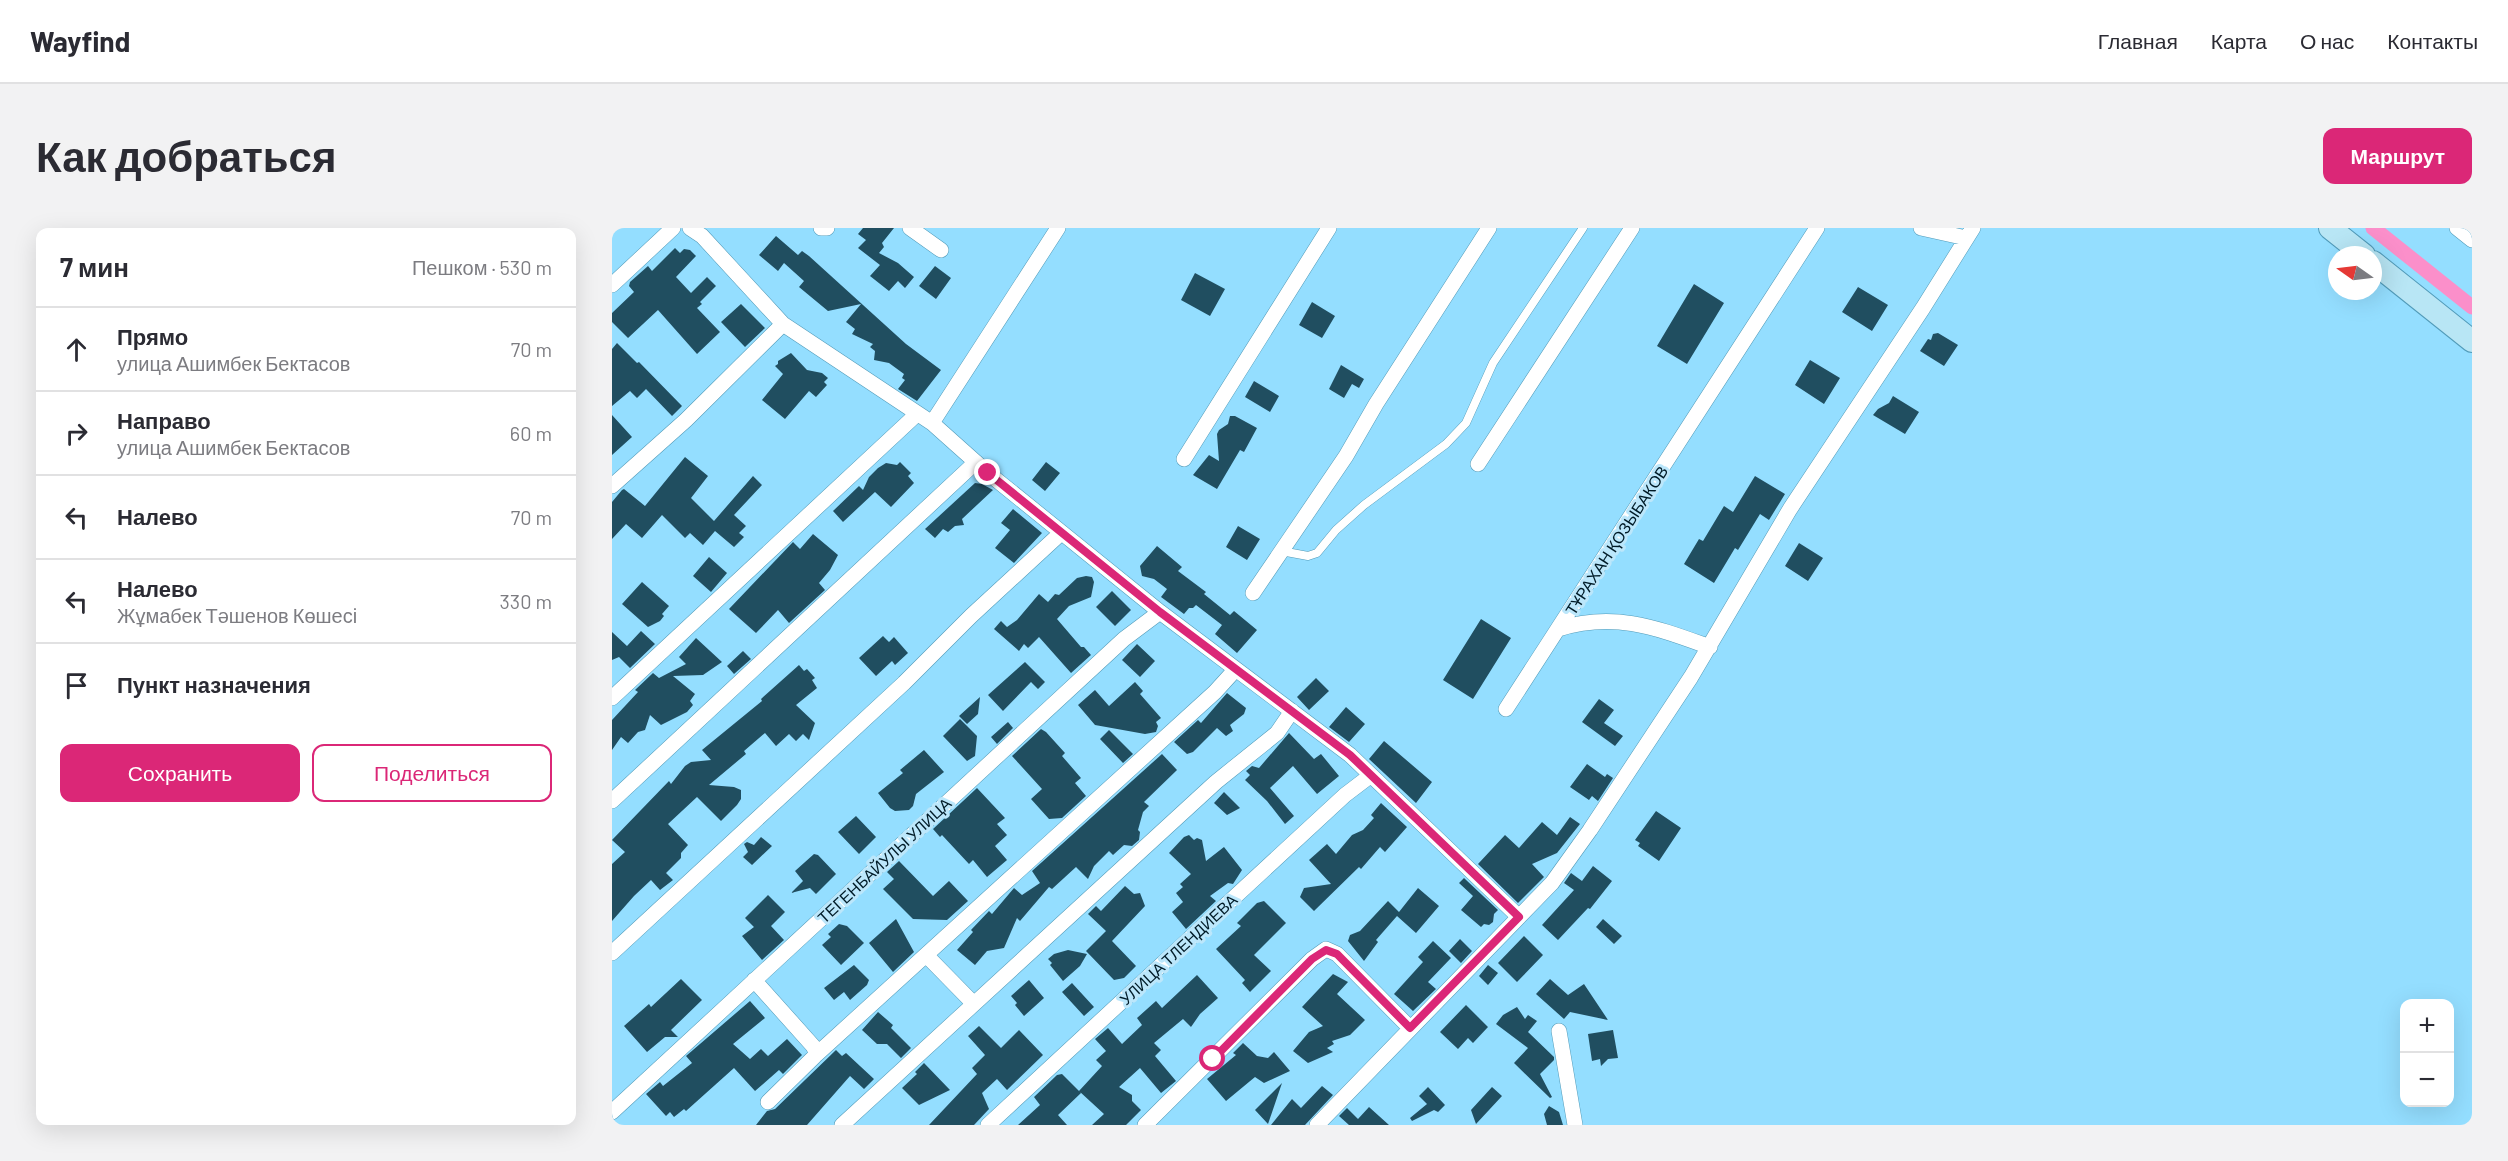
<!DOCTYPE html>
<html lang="ru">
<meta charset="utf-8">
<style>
:root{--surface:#fff;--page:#f2f2f3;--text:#2b2b33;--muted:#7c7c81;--line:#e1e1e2;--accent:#db2777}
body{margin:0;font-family:Barlow,sans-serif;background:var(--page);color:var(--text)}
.controls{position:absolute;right:18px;bottom:18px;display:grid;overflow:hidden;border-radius:12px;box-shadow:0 6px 24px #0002}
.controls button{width:54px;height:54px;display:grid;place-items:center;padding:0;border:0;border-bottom:2px solid var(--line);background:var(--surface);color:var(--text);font:30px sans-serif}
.compass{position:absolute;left:1716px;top:18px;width:54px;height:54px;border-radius:50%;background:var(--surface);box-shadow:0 6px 24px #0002;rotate:284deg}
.stop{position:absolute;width:18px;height:18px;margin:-14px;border:4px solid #db2777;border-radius:50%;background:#fff}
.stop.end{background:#db2777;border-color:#fff;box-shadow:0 2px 6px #0008}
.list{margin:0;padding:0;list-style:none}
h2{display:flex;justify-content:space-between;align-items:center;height:78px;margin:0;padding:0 24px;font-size:26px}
h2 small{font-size:20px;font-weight:400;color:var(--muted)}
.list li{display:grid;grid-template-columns:39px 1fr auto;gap:18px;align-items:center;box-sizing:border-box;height:84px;padding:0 24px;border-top:2px solid var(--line)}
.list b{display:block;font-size:22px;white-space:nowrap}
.list p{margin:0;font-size:20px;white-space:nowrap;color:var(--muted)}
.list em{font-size:20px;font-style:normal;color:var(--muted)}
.actions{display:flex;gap:12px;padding:18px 24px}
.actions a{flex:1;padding:14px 0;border:2px solid var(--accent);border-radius:12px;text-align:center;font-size:21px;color:var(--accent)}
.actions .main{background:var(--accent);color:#fff}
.icon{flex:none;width:33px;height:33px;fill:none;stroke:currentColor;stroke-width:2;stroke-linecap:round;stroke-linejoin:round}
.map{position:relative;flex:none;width:1860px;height:897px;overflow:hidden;border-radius:12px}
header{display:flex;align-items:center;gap:36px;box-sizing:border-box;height:84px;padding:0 30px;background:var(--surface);border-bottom:2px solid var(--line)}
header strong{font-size:28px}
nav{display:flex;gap:33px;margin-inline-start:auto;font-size:21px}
.intro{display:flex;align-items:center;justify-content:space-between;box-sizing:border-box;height:144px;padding:0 36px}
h1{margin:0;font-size:42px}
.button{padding:15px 27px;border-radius:12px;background:var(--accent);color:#fff;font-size:21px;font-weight:700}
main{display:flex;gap:36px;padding:0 36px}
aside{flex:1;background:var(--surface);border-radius:12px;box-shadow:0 6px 24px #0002}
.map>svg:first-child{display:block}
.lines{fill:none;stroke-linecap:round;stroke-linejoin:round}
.canal{stroke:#fb8fca;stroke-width:15}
.building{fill:#204e60}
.service-casing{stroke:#529bb9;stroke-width:9}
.minor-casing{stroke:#529bb9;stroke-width:16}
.secondary-casing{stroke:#529bb9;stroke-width:24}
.service{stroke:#fff;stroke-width:8}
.minor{stroke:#fff;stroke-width:15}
.secondary{stroke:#b8e6f5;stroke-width:22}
.route{stroke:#db2777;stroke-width:8}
.labels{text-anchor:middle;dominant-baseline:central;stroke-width:6;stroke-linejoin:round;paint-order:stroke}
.street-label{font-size:16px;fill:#001b27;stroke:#bce7fb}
</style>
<header>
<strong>Wayfind</strong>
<nav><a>Главная</a><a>Карта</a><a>О нас</a><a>Контакты</a></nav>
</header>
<div class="intro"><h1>Как добраться</h1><a class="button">Маршрут</a></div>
<main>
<aside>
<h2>7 мин<small>Пешком · 530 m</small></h2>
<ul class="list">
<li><svg class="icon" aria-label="ahead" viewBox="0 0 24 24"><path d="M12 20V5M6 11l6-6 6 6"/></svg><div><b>Прямо</b><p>улица Ашимбек Бектасов</p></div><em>70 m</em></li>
<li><svg class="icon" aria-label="right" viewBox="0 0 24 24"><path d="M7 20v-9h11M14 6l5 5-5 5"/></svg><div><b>Направо</b><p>улица Ашимбек Бектасов</p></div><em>60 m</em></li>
<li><svg class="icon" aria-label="left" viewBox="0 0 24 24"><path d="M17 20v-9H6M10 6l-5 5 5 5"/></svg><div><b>Налево</b></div><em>70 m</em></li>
<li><svg class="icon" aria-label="left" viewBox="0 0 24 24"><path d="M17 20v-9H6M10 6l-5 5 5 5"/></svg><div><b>Налево</b><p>Жұмабек Тәшенов Көшесі</p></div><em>330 m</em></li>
<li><svg class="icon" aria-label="arrive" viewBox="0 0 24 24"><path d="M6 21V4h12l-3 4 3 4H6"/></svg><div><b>Пункт назначения</b></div></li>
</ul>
<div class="actions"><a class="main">Сохранить</a><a>Поделиться</a></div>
</aside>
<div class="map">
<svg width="1860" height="897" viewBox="0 0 1860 897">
<rect width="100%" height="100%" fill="#94deff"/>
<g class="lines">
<path class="canal" d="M1761,0L1860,79"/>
</g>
<path class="building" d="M251,0H282L270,15L272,19L267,25L286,35L302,49L293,60L286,53L277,63L258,48L268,37L246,20L254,12L246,6Z
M164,8L186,27L190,23L197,28L294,116L329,142L305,173L286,161L293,152L290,150L292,146L277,135L262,132L263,123L258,119L261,116L240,106L243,101L234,94L249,76L216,83L187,59L192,53L172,35L166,43L147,27Z
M63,20L68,25L72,21L78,22L84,28L64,49L79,65L95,49L104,58L88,74L90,76L85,80L108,104L85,126L46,82L16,110L0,94V85L22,64L17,58L18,54L36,38L40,43Z
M323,38L339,50L324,71L307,58Z
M583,45L613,61L598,88L569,72Z
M1082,56L1112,75L1075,136L1045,118Z
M1246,59L1276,77L1260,103L1230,84Z
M700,74L723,88L710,110L687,97Z
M129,76L153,100L133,119L109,94Z
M1326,105L1346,117L1332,138L1308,123L1316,111L1319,112L1321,106Z
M5,115L25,135L27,134L70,178L60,188L34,161L25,170L18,163L0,178V121Z
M179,125L195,142L210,145L216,150L212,154L215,157L204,169L197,163L173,191L150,172L171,146L163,138L166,136V133Z
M1198,132L1228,150L1212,176L1183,157Z
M729,137L752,151L747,160L740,156L732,170L717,161Z
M642,153L667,168L658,184L633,169Z
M1281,168L1307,184L1293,206L1261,187L1266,181L1277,175Z
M0,187L20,209L0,227Z
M618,188H623L645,200L632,224L628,222L605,261L581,247L597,227L607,233L605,206L607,202L616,196Z
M73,229L96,248L79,270L102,293L141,248L150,257L122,287L134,298L127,305L132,309L122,319L103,303L91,317L78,305L73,310L50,287L30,310L14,296L0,311V274L10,262L12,261L33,278Z
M288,234L299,245L296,248L302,255L279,279L263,264L231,294L221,283L247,258L251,262L257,249L266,240L274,235L285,237Z
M434,234L448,245L433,263L420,252Z
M1143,248L1173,266L1157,292L1148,286L1126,322L1123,320L1102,355L1072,336L1087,311L1091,313L1112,278L1121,284Z
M363,255L370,256L381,262L350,291L352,297L343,298L336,304L331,301L323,310L313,301Z
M401,281L430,305L402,335L383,320L398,302L389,295Z
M626,298L648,311L635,332L614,319Z
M201,306L226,327L218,342L207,355L213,362L177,395L166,382L144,405L117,381L181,314L188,321Z
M1187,315L1211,330L1196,353L1173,338Z
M545,318L570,339L566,343L594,364L592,366L618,387L622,383L645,402L625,425L603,406L610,397L584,377L581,380H577L572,386L549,369L555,361L542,351L530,348L528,338Z
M97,329L115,345L99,364L81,348Z
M474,348L480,349L482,354L479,369L457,378L445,391L469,419H472L479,427L459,445L427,409L416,420L412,416L407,423L382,401L389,393L395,399L405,392L427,366L436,374L443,366L447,367L465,350Z
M30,354L57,378L50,386L52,388L48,393L36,399L10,376Z
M500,363L519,382L503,398L484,379Z
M869,391L899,410L861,471L831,452Z
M29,403L43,416L18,440L7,429L0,432V404L15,418Z
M271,408L277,414L282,409L296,425L283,437L280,433L264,448L247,430Z
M84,410L110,434L91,447L61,448L83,466L78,473L81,477L75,484L49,497L38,487L33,502L26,504L16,515L9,509L0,522V492L26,464L23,462L41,445L47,450L74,436L67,429Z
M525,416L543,433L528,449L510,432Z
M131,423L139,431L122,446L115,438Z
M413,434L433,454L426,461L419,454L391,483L376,467Z
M187,437L192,443L195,441L203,450L200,452L205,460L184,477L203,495L197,512L191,506L184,513L177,506L164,518L153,505L132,523L134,526L97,557L122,559L129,562V571L125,577L109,593L85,569L56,596L76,617L69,625V630L54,645L61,652L48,662L39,652L22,668L0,693V636L13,624L0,612L57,553L59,556L73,538L79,534L99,532L90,522L150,473L149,471Z
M704,450L717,463L697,482L685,469Z
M523,454L531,463L528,466L549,490L544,494L546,498L544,504L533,506L483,497L466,477L483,462L497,478Z
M615,465L634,480L632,486L618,497L621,503L614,508L605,500L581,524L575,526L562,514L586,492L589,495Z
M368,469L366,486L355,496L347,488Z
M987,471L1002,482L992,495L1011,508L1003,518L970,494Z
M734,479L753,496L737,514L717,499Z
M348,491L365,508L363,528L355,533L331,508Z
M396,494L401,500L385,516L379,509Z
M429,501L434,504L453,525L450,528L469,550L463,555L474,568L450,590L437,591L419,571L430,561L400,528Z
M497,502L521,526L511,535L488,511Z
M677,505L702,531L709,526L727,548L705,566L681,538L658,560L682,588L673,596L655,573L633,552L638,547L634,543L640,538L647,540Z
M772,513L820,554L804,575L757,531Z
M312,522L332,544L304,566L301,578L297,582L283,583L278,580L266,565L291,545L288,542Z
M550,526L565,542L532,574L537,578L531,584L526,602L528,604L527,612L520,618L512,617L501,627L497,623L482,638L476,651L464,639L440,661L437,659L408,693L405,690L392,720L375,723L363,737L345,722L361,704L359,702L377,683L380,686L402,660L410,667L428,655L420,643Z
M975,536L993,549L995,546L1001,550L986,573L980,568L977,572L958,559Z
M365,560L393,590L385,596L395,607L383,618L395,632L375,649L361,632L357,636L330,607L328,609L321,601Z
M612,564L628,580L615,587L602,575Z
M769,575L795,599L773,624L768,619L749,641L747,639L702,683L688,669L692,660L719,656L697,632L715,616L724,626L740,607L751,602L762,590L759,587Z
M1044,583L1069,600L1047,633L1026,618L1028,615L1023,612Z
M244,588L264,609L247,626L226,604Z
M958,589L968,596L945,625L920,636L932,649L906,675L866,636L893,607L907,620L930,594L945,607Z
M577,607L582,612L585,610L590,612L594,633L612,619L630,642L621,656L616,655L598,668L604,673L574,701L560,684L571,674L564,665L571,659L568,656L579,646L557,625L572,609Z
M149,609L160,618L140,637L131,629L136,624L132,616L135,614L142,617Z
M202,626L206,627L224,646L204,666L198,660L179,665L191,653L183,643Z
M287,633L321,668L337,653L356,673L335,692L301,691L271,661L282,651L275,644Z
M981,638L1000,653L978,681L976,680L946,712L930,697L962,662L952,655L959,645L970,653Z
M852,650L886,682L882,686L881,694L877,697L872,696L869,699L849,682L861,668L847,655Z
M513,658L522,666L528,665L533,678L500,713L524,738L512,750L502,752L474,723L494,703L476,686L484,678L489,683Z
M806,660L827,678L804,705L785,688L764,712L766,714L752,733L736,713L738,707L748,703L776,673L787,684Z
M156,667L173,684L159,698L172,712L150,732L130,708L142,699L133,690Z
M652,673L674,695L642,727L659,743L638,764L630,755L633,752L604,721L629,698L625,695L645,675Z
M284,691L302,724L281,744L257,715Z
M991,691L1010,708L1002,716L984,699Z
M227,696L235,698L252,715L229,737L210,717L219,709L216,706Z
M912,708L931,727L905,754L886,735Z
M848,711L860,723L849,735L837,723Z
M821,713L839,730L816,754L824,761L801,783L782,766L811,734L806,729Z
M456,722L475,726L468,738L451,753L438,737L440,735L436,731L442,726Z
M242,737L257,752L255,757L238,772L232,764L222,772L212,760Z
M876,737L886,745L876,757L867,748Z
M721,746L736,754L725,766L753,792L738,807L720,813L722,816L715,820L721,824L696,835L681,823L697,804L711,798L690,779Z
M585,747L606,770L588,786L579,799L571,791L542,815L549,822L543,828L564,853L549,865L528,840L507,859L520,867V873L529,882L514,897H480L492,886L467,863L490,838L484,832L494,823L483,811L496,800L510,816L530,797L525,790L544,773L550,780Z
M69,751L90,772L59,802L66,809H53L35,824L12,798L37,776L39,779Z
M938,751L956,767L972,756L996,792L958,784L952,791L924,766Z
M417,752L432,770L412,788L403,777L405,775L399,768Z
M460,755L482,779L472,788L450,764Z
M138,773L153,790L121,816L138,831L149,821L156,828L175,811L190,827L171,846L167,842L143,863L122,840L74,883L72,881L62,889L58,884L54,888L34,866L48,854L51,858L80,835L74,828Z
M854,777L876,799L861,815L856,810L846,821L828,804Z
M905,779L913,791L916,787L925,793L916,804L942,829V832L928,846L940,869L938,870L902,835L916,820L884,796L891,787Z
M266,784L281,797L279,800L299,820L289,830L275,816H265L250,802Z
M367,798L389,820L407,802L431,827L395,862L385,851L370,865L377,881L362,897H317L365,846L360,840L373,827L356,808Z
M1001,802L1006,830L996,831L989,838L988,831L980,833L976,806Z
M631,815L645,828L656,830L662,824L678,843L652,855L643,849L614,873L595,851L624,827L621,825Z
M224,822L230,828L234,825L262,851L252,861L238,848L195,897H144L155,883L163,881Z
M312,835L338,862L307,877L290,860L305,846L303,844Z
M450,846L469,865L446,887L455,897H406L428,877L422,869L445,847Z
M670,855L656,896L643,882Z
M710,858L721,867L693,897H659L680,871L689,880Z
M816,859L833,877L826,884L822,882L800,893L798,890L815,876L807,868Z
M880,859L890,868L864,896L859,882Z
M937,878L947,884L951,897H935L932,886Z
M757,879L777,897H737L727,888L735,880L746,891Z"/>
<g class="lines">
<defs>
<path id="service" d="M669,323L696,328L705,325L724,302L752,277L834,216L854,195L881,135L971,0"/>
<path id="minor" d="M78,0L90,8L171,96L320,195L376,245L548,384L738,527L907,689
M209,0H215
M298,0L329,22
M1309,0L1354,10
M1845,0L1860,12
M0,57L61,0
M320,195L446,0
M572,231L717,0
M866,236L1020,0
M0,258L74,192L171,96
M641,365L734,228L764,176L877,0
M946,401C1003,383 1045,400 1098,419
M0,470L305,186
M894,481L1205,0
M0,573L364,234
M0,725L292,455L359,388L449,305
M315,728L362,776
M142,752L201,818L205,826L603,464L623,442
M947,803L963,897
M156,874L205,826
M0,884L512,411L548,384
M230,897L604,554L665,505L680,483
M376,897L733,567L758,548
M533,897L700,731L714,721L725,726L798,800
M705,897L940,655L978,602L1079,449L1178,281L1311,80L1361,0"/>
<path id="secondary" d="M1718,0L1752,27
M1761,34L1860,113"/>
</defs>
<use href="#service" class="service-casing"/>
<use href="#minor" class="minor-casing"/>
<use href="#secondary" class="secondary-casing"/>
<use href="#service" class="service"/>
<use href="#minor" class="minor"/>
<use href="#secondary" class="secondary"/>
</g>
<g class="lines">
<path class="route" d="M376,245L548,384L738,527L907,689L798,800L725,726L714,722L700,731L601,831"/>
</g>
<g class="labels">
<g class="street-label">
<text transform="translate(1004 312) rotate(-57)">ТҰРАХАН ҚОЗЫБАКОВ</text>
<text transform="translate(272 632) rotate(-43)">ТЕГЕНБАЙУЛЫ УЛИЦА</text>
<text transform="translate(566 721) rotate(-43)">УЛИЦА ТЛЕНДИЕВА</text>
</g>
</g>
</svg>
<div class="controls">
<button>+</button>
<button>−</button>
</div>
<svg class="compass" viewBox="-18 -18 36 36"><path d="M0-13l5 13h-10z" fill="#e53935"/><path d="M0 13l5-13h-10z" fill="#7c7c81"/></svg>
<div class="stop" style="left:601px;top:831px"></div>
<div class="stop end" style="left:376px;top:245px"></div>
</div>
</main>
